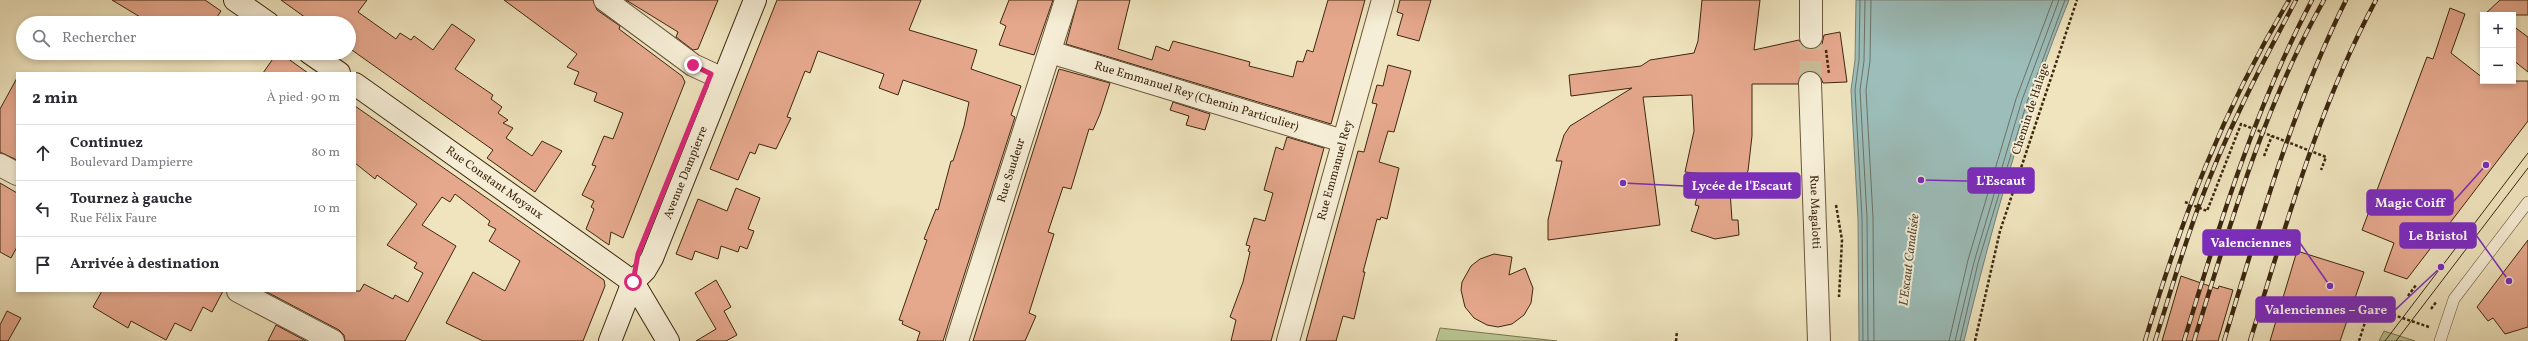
<!DOCTYPE html>
<html lang="fr">
<meta charset="utf-8">
<style>
:root{--surface:#fff;--page:#f7f7f7;--text:#2b2b33;--muted:#7c7c81;--line:#e1e1e2}
body{margin:0;font-family:Vollkorn,serif;background:var(--page);color:var(--text)}
.controls{position:absolute;right:12px;top:12px;display:grid;overflow:hidden;border-radius:0px;box-shadow:0 2px 6px #0003}
.controls button{width:36px;height:36px;display:grid;place-items:center;padding:0;border:0;border-bottom:1px solid var(--line);background:var(--surface);color:var(--text);font:20px sans-serif}
.stop{position:absolute;width:12px;height:12px;margin:-9px;border:3px solid #db2777;border-radius:50%;background:#fff}
.stop.end{background:#db2777;border-color:#fff;box-shadow:0 1px 4px #0008}
.list{margin:0;padding:0;list-style:none}
h2{display:flex;justify-content:space-between;align-items:center;height:52px;margin:0;padding:0 16px;font-size:17px}
h2 small{font-size:13px;font-weight:400;color:var(--muted)}
.list li{display:grid;grid-template-columns:26px 1fr auto;gap:12px;align-items:center;box-sizing:border-box;height:56px;padding:0 16px;border-top:1px solid var(--line)}
.list b{display:block;font-size:15px;white-space:nowrap}
.list p{margin:0;font-size:13px;white-space:nowrap;color:var(--muted)}
.list em{font-size:13px;font-style:normal;color:var(--muted)}
.icon{flex:none;width:22px;height:22px;fill:none;stroke:currentColor;stroke-width:2;stroke-linecap:round;stroke-linejoin:round}
.map{position:relative;flex:none;width:2528px;height:341px;overflow:hidden}
.search{position:absolute;background:var(--surface);box-shadow:0 2px 6px #0003;left:16px;top:16px;width:340px;height:44px;display:flex;align-items:center;gap:10px;box-sizing:border-box;padding:0 14px;border-radius:22px;color:var(--muted);font-size:15px}
.panel{position:absolute;background:var(--surface);box-shadow:0 2px 6px #0003;left:16px;top:72px;width:340px;height:220px;border-radius:0px}
.map>svg:first-child{display:block}
.green{fill:#b9c491;stroke:#7b7650}
.water{fill:#9cbdb9;stroke:#768175}
.lines{fill:none;stroke-linecap:round;stroke-linejoin:round}
.shore{stroke:#6c7264;stroke-width:1}
.building{fill:#e6a88d;stroke:#3d270f}
.street-tunnel{stroke:#cbbe9b;stroke-width:22;stroke-dasharray:22 11;stroke-linecap:butt}
.lane-casing{stroke:#6a563b;stroke-width:12}
.street-casing{stroke:#6a563b;stroke-width:24}
.secondary-casing{stroke:#3d270f;stroke-width:24}
.path{stroke:#3d270f;stroke-width:2.5;stroke-dasharray:3 2;stroke-linecap:butt}
.lane{stroke:#f5edd5;stroke-width:11}
.street{stroke:#f5edd5;stroke-width:22}
.secondary{stroke:#f5edd5;stroke-width:22}
.tram{stroke:#3d270f;stroke-width:1}
.rail-casing{stroke:#3d270f;stroke-width:4.5}
.rail{stroke:#f5edd5;stroke-width:3;stroke-dasharray:9;stroke-linecap:butt}
.route{stroke:#db2777;stroke-width:5}
.labels{text-anchor:middle;dominant-baseline:central;stroke-width:4;stroke-linejoin:round;paint-order:stroke}
.street-label{font-size:12px;fill:#3d270f;stroke:#f5edd5}
.water-label{font-size:13px;font-style:italic;fill:#554c3a;stroke:#f5edd5}
.leader{fill:none;stroke:#7b2cbf;stroke-width:1.5}
.callout-dot{fill:#7b2cbf;stroke:#f5edd5;stroke-width:1.5}
.callout{fill:#7b2cbf;stroke:#7b2cbf;stroke-width:1.5}
.callout-label{font-size:13px;text-anchor:middle;font-weight:bold;fill:#fff}
</style>
<div class="map">
<svg width="2528" height="341" viewBox="0 0 2528 341">
<rect width="100%" height="100%" fill="#efe4be"/>
<filter id="stains"><feTurbulence type="fractalNoise" baseFrequency=".005" numOctaves="4"/><feColorMatrix values="0 0 0 0 .2 0 0 0 0 .09 0 0 0 0 .02 0 0 0 .5 -.17"/></filter>
<radialGradient id="worn" r=".72"><stop offset=".6" stop-color="#630" stop-opacity="0"/><stop offset="1" stop-color="#630" stop-opacity=".3"/></radialGradient>
<path class="green" d="M1440,328L1557,341H1436Z
M2384,331L2415,341H2379Z"/>
<path class="water" d="M1856,0H2069C2024,110 1992,226 1964,341H1859L1858,219L1851,90L1855,60Z"/>
<g class="lines">
<path class="shore" d="M1860,0L1859,60L1855,90L1862,218L1863,341
M1865,0L1864,61L1860,90L1867,218L1868,341
M1871,0L1870,61L1866,90L1873,218L1874,341
M1949,341L1968,260L2016,99L2053,0
M1955,341L1974,262L2022,100L2059,0
M1960,341L1978,263L2027,102L2065,0"/>
</g>
<path class="building" d="M112,0H205L221,11L213,23H150Z
M281,0H367L358,12L396,39L400,33L411,40L414,36L433,50L452,24L475,40L455,69L493,95L491,99L502,107L498,113L508,120L503,123L513,128L506,138L532,156L542,141L562,151L535,192L487,158L493,150L349,48V23H313Z
M504,0H593L597,10L620,26L619,29L682,76L685,82L623,238L611,232L609,245L586,229L594,209L591,207L594,201L582,195L596,166L592,165L604,136L613,139L623,113L594,101L597,93L574,84L579,72L567,67L577,54Z
M626,0H718L698,49L693,50L676,37L678,32Z
M777,0H921L909,30L977,50L971,69L1021,86L1011,115L1015,117L943,341H917L920,332L902,324L903,321L899,320L927,240L924,239L936,209L938,210L951,161H953L964,126L969,102L903,80L898,95L879,88L884,74L818,51L810,73L805,71L787,117L791,118L776,149L759,144L755,154L750,152L738,180L710,169Z
M1009,0H1053L1034,55L999,45L1006,26L1000,23Z
M1078,0H1130L1118,49L1152,60L1156,46L1169,51L1173,41L1250,62L1249,66L1293,77L1297,61L1303,62L1307,50L1313,52L1328,0H1365L1331,124L1066,44Z
M1400,0H1431L1419,41L1397,35L1403,14L1397,12Z
M1702,0H1760L1754,50L1799,40L1804,48L1811,49L1822,44L1824,35L1840,32L1847,82L1823,83L1820,76L1810,71L1803,73L1798,84H1752V136L1748,171L1744,177L1729,176L1732,220H1738L1739,235L1715,239L1691,231L1699,206L1695,205L1703,174L1685,172L1694,131L1692,95L1643,97L1660,225L1548,240V220L1562,161H1556L1564,135L1570,126L1632,88L1571,96L1569,75L1641,66L1650,60L1694,53L1698,41Z
M2500,0H2528V15H2484Z
M2450,8L2465,14L2451,53L2483,78V81H2528V121L2407,279L2384,271L2394,243L2362,230L2427,57L2433,59Z
M2513,26L2528,37V72L2513,60Z
M277,53H280L308,73H263Z
M1388,65L1411,71L1394,132L1388,131L1379,162L1399,168L1387,219L1381,217L1380,220L1377,219L1363,272H1365L1354,319L1343,316L1336,341H1306L1358,151L1364,152L1377,104L1372,103L1377,85L1383,86Z
M1059,69L1110,83L1100,114L1093,130L1089,129L1071,189L1063,187L1048,232L1054,234L1029,313L1036,316L1025,341H973Z
M17,78V160L0,152V109Z
M1173,102L1210,114L1205,130L1186,125L1189,116L1170,110Z
M355,106L604,280L605,286L583,341H483L446,323L473,272L505,291L520,261L489,241L496,229L488,225L490,221L455,194L450,202L442,197L422,225L456,246L405,341H345L344,335L339,330L265,291H360L364,284L393,299L395,295L408,302L423,273L414,268L417,263L387,245L417,204L377,175L375,179L355,163Z
M1287,137L1324,148L1305,218L1271,341H1231L1236,320L1230,317L1243,282L1250,252L1248,251L1250,246L1246,245L1254,218L1265,221L1273,193L1264,190L1276,147L1283,150Z
M0,183L17,193V247L11,258L0,252Z
M736,188L760,198L748,229L754,231L747,249L740,246L738,252L721,246L718,259L695,251L692,260L676,254L698,199L727,211Z
M2528,240V327L2505,334L2493,318L2488,321L2477,307Z
M2297,251L2364,272L2340,341H2270Z
M1494,254L1512,257L1509,275L1525,268L1533,288L1531,303L1524,315L1512,324L1498,327L1487,325L1474,318L1465,307L1461,290L1462,282L1471,266L1480,259Z
M2181,276L2218,289L2219,286L2233,290L2218,341H2162Z
M716,280L731,307L724,311L737,335L726,341H696L716,329L695,293Z
M102,291H223L212,312L203,307L191,331L175,323L166,340L131,321L128,328L93,307Z
M7,311L21,318L8,341H0V325Z
M276,325L306,341H268Z"/>
<g class="lines">
<path class="street-tunnel" d="M1810,83L1811,37"/>
<defs>
<path id="lane" d="M2440,341L2454,299L2528,202"/>
<g id="street">
<path d="M605,0L693,65L723,79"/>
<path d="M1811,37V0"/>
<path id="s1" d="M1050,52L1343,141"/>
<path id="s2" d="M1810,83L1819,341"/>
<path d="M0,165L17,174"/>
<path d="M238,291L333,341"/>
<path id="s3" d="M957,341L1066,0"/>
<path id="s4" d="M1288,341L1383,0"/>
</g>
<g id="secondary">
<path d="M235,0L268,23"/>
<path d="M310,53L339,73"/>
<path id="s5" d="M355,84L633,282L668,341"/>
<path id="s6" d="M610,341L633,282L645,270L652,258L755,0"/>
</g>
</defs>
<use href="#lane" class="lane-casing"/>
<use href="#street" class="street-casing"/>
<use href="#secondary" class="secondary-casing"/>
<path class="path" d="M1826,50L1829,74
M2264,156L2272,136
M2185,202L2207,211L2241,124L2326,157L2321,170
M1836,205L1842,240L1839,297
M2408,296L2416,285
M2431,309L2437,301
M1676,341L1677,331
M1975,341L2000,231L2077,0
M2359,341L2370,307L2429,327"/>
<use href="#lane" class="lane"/>
<use href="#street" class="street"/>
<use href="#secondary" class="secondary"/>
<path class="tram" d="M2385,341L2528,153
M2396,341L2528,168"/>
<defs>
<path id="rail" d="M2145,341C2182,217 2222,112 2289,0
M2155,341C2169,297 2182,252 2198,208C2224,137 2260,67 2296,0
M2184,341C2219,225 2255,108 2312,0
M2194,341C2230,225 2264,106 2324,0
M2224,341C2259,225 2292,109 2346,0
M2250,341C2286,225 2318,108 2376,0"/>
</defs>
<use href="#rail" class="rail-casing"/>
<use href="#rail" class="rail"/>
</g>
<g class="lines">
<path class="route" d="M633,282L638,254L711,74L693,65"/>
</g>
<g class="labels">
<g class="street-label">
<text stroke="none"><textPath href="#s1" startOffset="153">Rue Emmanuel Rey (Chemin Particulier)</textPath></text>
<text transform="translate(2031 109) rotate(-72)">Chemin de Halage</text>
<text stroke="none"><textPath href="#s4" startOffset="177">Rue Emmanuel Rey</textPath></text>
<text stroke="none"><textPath href="#s3" startOffset="179">Rue Saudeur</textPath></text>
<text stroke="none"><textPath href="#s6" startOffset="186">Avenue Dampierre</textPath></text>
<text stroke="none"><textPath href="#s5" startOffset="171">Rue Constant Moyaux</textPath></text>
<text stroke="none"><textPath href="#s2" startOffset="129">Rue Magalotti</textPath></text>
</g>
<g class="water-label">
<text transform="translate(1910 260) rotate(-83)">L'Escaut Canalisée</text>
</g>
</g>
<path class="leader" d="M1921 180L1968 181M1623 183L1684 186M2486 165L2453 202M2509 281L2476 235M2330 286L2300 243M2441 267L2395 310"/>
<g class="callout-dot">
<circle cx="1921" cy="180" r="4"/>
<circle cx="1623" cy="183" r="4"/>
<circle cx="2486" cy="165" r="4"/>
<circle cx="2509" cy="281" r="4"/>
<circle cx="2330" cy="286" r="4"/>
<circle cx="2441" cy="267" r="4"/>
</g>
<g class="callout">
<rect x="1968" y="168" width="66" height="25" rx="4"/>
<rect x="1684" y="173" width="116" height="25" rx="4"/>
<rect x="2367" y="190" width="86" height="25" rx="4"/>
<rect x="2400" y="223" width="76" height="25" rx="4"/>
<rect x="2203" y="230" width="97" height="25" rx="4"/>
<rect x="2256" y="297" width="139" height="25" rx="4"/>
</g>
<g class="callout-label">
<text x="2001" y="185">L'Escaut</text>
<text x="1742" y="190">Lycée de l'Escaut</text>
<text x="2410" y="207">Magic Coiff</text>
<text x="2438" y="240">Le Bristol</text>
<text x="2251" y="247">Valenciennes</text>
<text x="2326" y="314">Valenciennes – Gare</text>
</g>
<rect width="100%" height="100%" filter="url(#stains)"/>
<rect width="100%" height="100%" fill="url(#worn)"/>
</svg>
<div class="controls">
<button>+</button>
<button>−</button>
</div>
<div class="stop" style="left:633px;top:282px"></div>
<div class="stop end" style="left:693px;top:65px"></div>
<div class="search"><svg class="icon" aria-label="search" viewBox="0 0 24 24"><circle cx="10" cy="10" r="6"/><path d="M15 15l6 6"/></svg>Rechercher</div>
<section class="panel">
<h2>2 min<small>À pied · 90 m</small></h2>
<ul class="list">
<li><svg class="icon" aria-label="ahead" viewBox="0 0 24 24"><path d="M12 20V5M6 11l6-6 6 6"/></svg><div><b>Continuez</b><p>Boulevard Dampierre</p></div><em>80 m</em></li>
<li><svg class="icon" aria-label="left" viewBox="0 0 24 24"><path d="M17 20v-9H6M10 6l-5 5 5 5"/></svg><div><b>Tournez à gauche</b><p>Rue Félix Faure</p></div><em>10 m</em></li>
<li><svg class="icon" aria-label="arrive" viewBox="0 0 24 24"><path d="M6 21V4h12l-3 4 3 4H6"/></svg><div><b>Arrivée à destination</b></div></li>
</ul>
</section>
</div>
